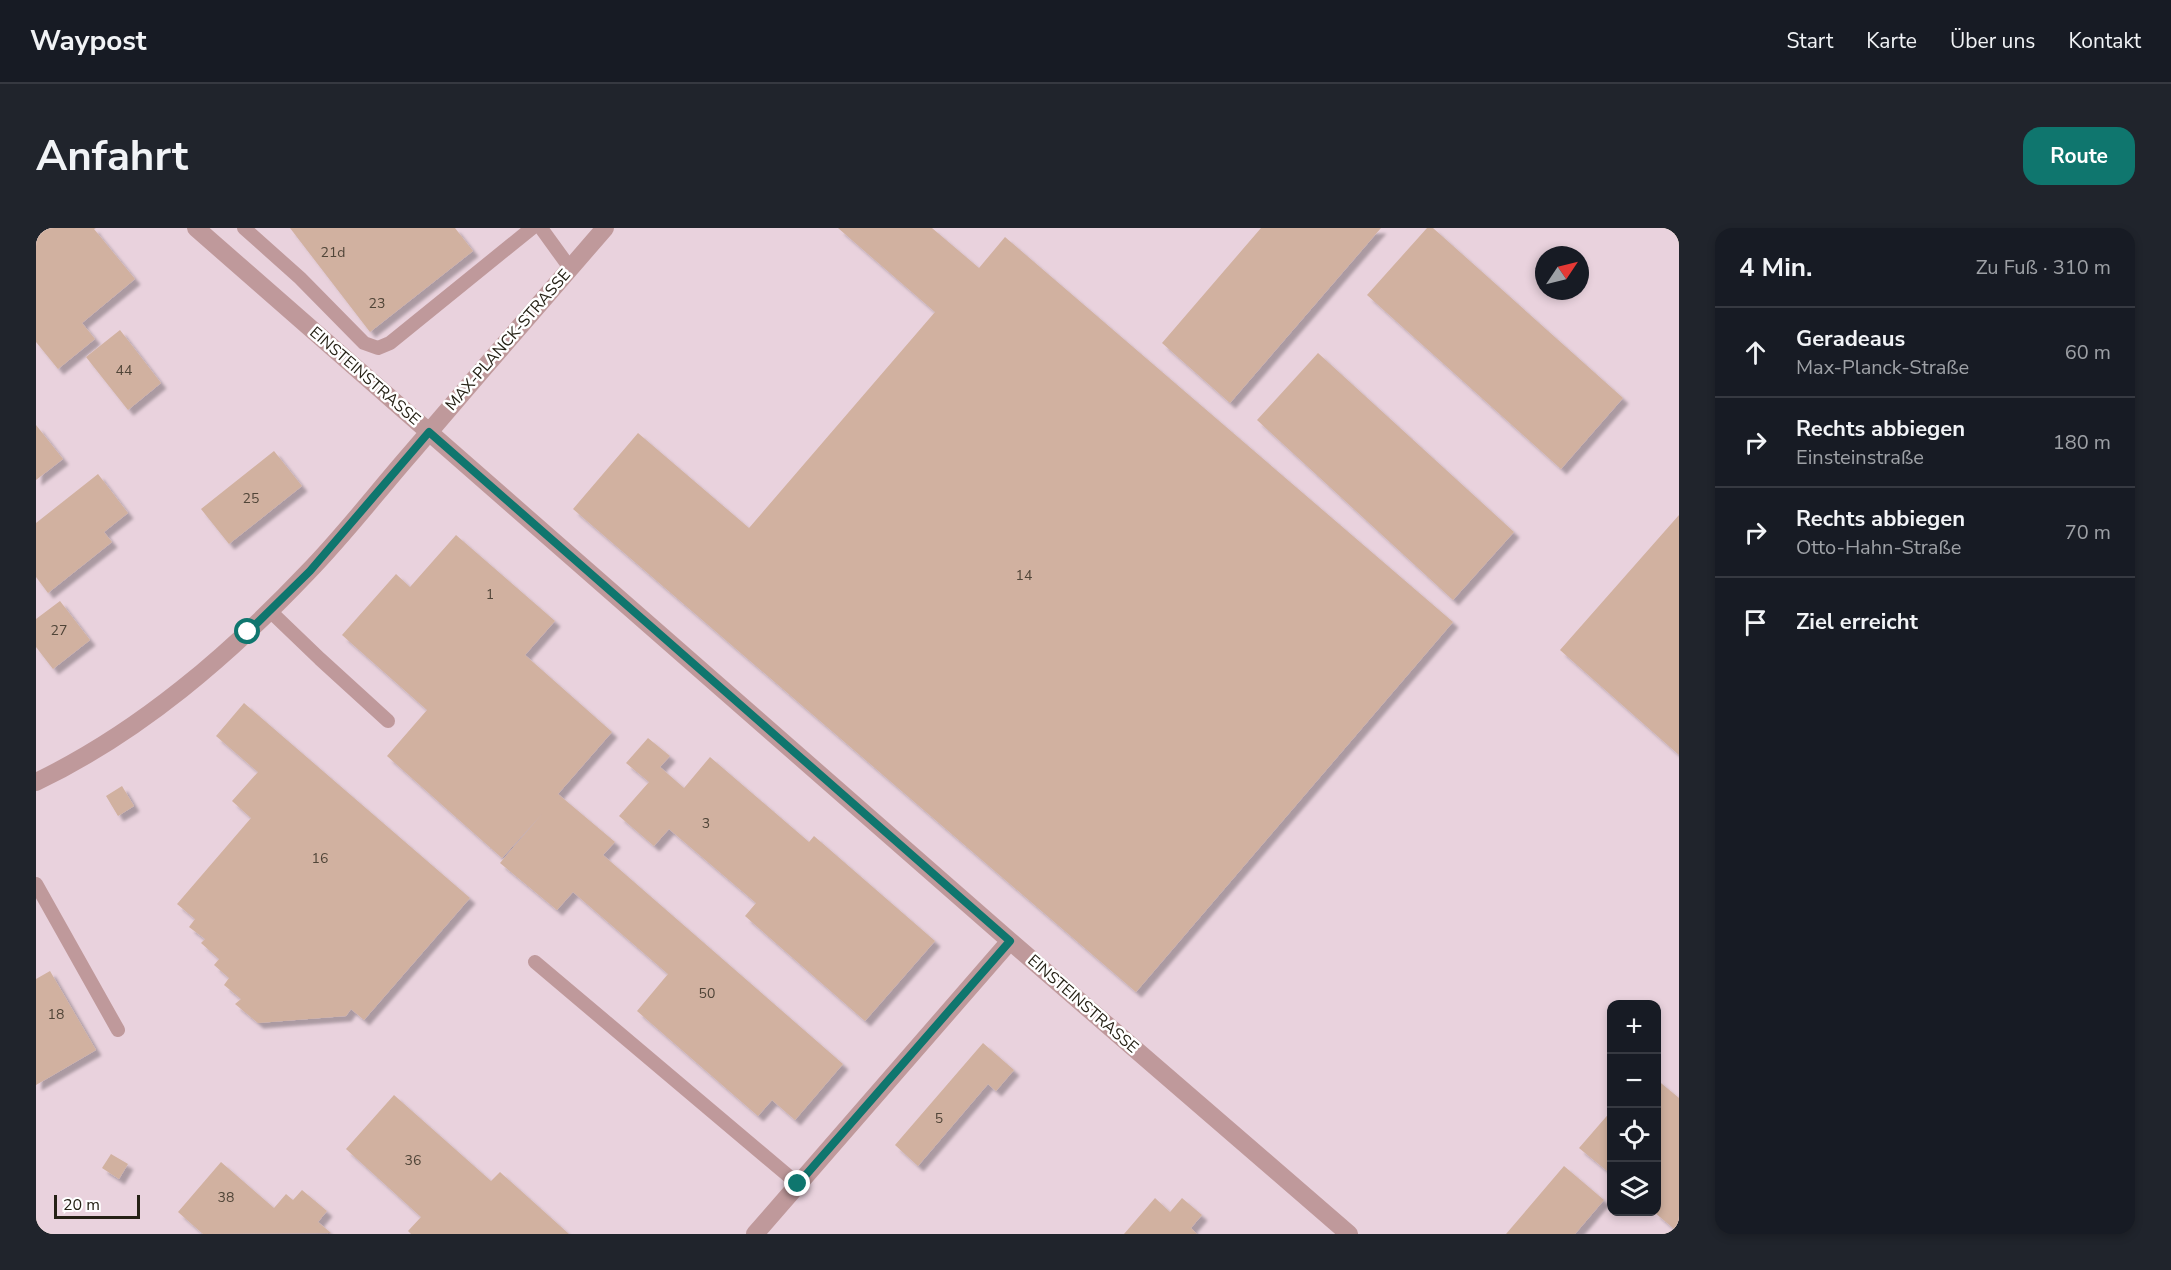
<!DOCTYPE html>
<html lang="de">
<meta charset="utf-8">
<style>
:root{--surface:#171b24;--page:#20242c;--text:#f1f3f6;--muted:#9ea1a6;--line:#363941;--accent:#0f766e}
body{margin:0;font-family:"Nunito Sans",sans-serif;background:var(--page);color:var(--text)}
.controls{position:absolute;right:18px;bottom:18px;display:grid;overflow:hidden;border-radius:12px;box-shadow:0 3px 9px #0003}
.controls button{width:54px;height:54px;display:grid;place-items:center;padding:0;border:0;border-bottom:2px solid var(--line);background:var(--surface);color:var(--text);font:30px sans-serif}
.compass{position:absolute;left:1499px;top:18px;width:54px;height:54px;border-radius:50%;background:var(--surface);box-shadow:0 3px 9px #0003;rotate:55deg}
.scale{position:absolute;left:18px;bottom:15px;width:86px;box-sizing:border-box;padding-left:6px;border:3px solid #252115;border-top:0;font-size:16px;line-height:21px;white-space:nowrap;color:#252115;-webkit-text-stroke:4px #fff;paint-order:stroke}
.stop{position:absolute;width:18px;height:18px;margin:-14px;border:4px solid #0f766e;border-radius:50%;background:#fff}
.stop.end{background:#0f766e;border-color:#fff;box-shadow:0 2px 6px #0008}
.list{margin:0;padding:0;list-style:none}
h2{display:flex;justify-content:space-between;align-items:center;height:78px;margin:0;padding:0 24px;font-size:26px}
h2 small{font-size:20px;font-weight:400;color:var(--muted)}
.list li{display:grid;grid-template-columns:39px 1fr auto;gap:18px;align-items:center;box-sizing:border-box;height:90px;padding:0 24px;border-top:2px solid var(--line)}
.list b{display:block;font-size:22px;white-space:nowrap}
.list p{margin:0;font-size:20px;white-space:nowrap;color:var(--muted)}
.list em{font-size:20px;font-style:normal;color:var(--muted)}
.icon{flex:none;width:33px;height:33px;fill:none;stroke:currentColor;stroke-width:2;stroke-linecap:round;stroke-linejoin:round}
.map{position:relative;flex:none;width:1643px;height:1006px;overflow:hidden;border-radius:18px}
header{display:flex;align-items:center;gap:36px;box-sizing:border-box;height:84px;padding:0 30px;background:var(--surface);border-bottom:2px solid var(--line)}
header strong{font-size:28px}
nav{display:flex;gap:33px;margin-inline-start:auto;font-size:21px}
.intro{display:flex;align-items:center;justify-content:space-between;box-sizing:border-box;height:144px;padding:0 36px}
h1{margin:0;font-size:42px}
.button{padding:15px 27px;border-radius:18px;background:var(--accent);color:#fff;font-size:21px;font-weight:700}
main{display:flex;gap:36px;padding:0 36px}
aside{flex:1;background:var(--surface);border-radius:18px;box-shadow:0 3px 9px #0003}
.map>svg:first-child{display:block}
.industrial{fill:#e9d2dd;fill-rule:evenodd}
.building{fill:#d1b1a0;filter:url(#shadow)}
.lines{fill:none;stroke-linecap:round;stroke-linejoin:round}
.lane{stroke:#bf999b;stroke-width:14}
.street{stroke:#bf999b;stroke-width:18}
.route{stroke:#0f766e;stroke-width:8}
.labels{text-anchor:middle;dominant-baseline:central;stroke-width:5;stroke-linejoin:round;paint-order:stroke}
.number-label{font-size:14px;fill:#504538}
.street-label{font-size:16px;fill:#252115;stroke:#fff}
</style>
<header>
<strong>Waypost</strong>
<nav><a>Start</a><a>Karte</a><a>Über uns</a><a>Kontakt</a></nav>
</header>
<div class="intro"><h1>Anfahrt</h1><a class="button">Route</a></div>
<main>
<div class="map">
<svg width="1643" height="1006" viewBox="0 0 1643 1006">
<defs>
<filter id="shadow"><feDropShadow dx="5.5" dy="5.5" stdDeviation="1.5" flood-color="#0004"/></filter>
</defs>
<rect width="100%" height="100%" fill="#eee3c3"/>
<path class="industrial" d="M0,0H1643V1006H0ZM1508,27H1544V63H1508ZM1576,776H1620V984H1576Z"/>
<path class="building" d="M0,0H60L58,1L99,51L46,95L59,111L22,141L0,114Z
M254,0H419L437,23L334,104Z
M802,0H896L943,40L969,9L1417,394L1100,764L537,281L602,205L713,300L899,84Z
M1225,0H1345L1194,175L1126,115Z
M1391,0H1397L1587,170L1525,241L1331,67Z
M84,102L125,155L92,182L50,129Z
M1282,125L1478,304L1417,372L1221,192Z
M0,197L27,231L0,252Z
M238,223L266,258L193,316L165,281Z
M62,246L92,285L68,304L76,314L12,365L0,349V295Z
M1643,287V527L1524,422Z
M420,307L519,393L489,427L576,504L522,566L579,614L567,627L807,836L759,892L736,872L722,888L601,783L632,746L537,664L521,682L464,635L506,586L466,630L351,528L391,482L306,407L360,346L374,359Z
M24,373L54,412L17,441L0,419V391Z
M208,475L434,670L328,792L315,781L310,788L222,795L199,776L205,771L188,757L193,750L178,737L183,731L165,715L169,711L153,699L159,691L141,676L215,590L196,573L222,544L180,508Z
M612,510L634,528L624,539L648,560L674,529L773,614L778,608L899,713L829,793L709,688L720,675L633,601L618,618L583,588L613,554L590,535Z
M86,558L98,578L82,588L70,568Z
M14,743L60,822L0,857V751Z
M947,815L978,842L960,863L952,856L882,938L859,917Z
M1620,851L1643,870V1005L1618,984H1620Z
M358,867L455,953L464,944L533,1006H375L372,1003L385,989L310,921Z
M1576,882V947L1543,920Z
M75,926L92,936L83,951L66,940Z
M185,934L238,980L250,966L257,972L266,962L291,983L282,994L295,1005L167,1006L142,984Z
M1528,938L1568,972L1539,1006H1470Z
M1119,970L1134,984L1146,970L1166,987L1155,1000L1161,1006H1088Z"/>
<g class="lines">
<path class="lane" d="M208,0L264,50L328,115L342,120L354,115L496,0
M505,0L534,40
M234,383L284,431L352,493
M0,656L82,802
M499,734L762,956"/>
<path class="street" d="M160,0L974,713L1313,1006
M0,554C104,504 193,427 272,344C309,306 341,264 376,224C440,149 504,75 569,0
M719,1006L974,713"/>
</g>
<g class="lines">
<path class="route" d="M212,404L274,343L393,204L974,713L762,956"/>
</g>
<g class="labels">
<g class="number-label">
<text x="297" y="24">21d</text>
<text x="341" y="75">23</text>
<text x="88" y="142">44</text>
<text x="215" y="270">25</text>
<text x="988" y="347">14</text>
<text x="454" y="366">1</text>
<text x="23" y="402">27</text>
<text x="670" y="595">3</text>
<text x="284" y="630">16</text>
<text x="671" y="765">50</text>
<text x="20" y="786">18</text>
<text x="903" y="890">5</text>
<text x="377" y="932">36</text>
<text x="190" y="969">38</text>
</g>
<g class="street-label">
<text transform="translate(472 112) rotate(-49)">MAX-PLANCK-STRASSE</text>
<text transform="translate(329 148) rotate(41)">EINSTEINSTRASSE</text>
<text transform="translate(1047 776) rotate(41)">EINSTEINSTRASSE</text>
</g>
</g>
</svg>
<div class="controls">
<button>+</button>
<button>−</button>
<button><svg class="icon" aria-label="locate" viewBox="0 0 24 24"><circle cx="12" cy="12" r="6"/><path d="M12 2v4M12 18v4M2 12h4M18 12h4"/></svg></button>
<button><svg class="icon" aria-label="layers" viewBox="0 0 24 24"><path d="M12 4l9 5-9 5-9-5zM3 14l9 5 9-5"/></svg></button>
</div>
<svg class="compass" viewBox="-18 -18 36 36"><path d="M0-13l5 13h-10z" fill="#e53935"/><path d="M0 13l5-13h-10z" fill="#9ea1a6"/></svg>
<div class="scale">20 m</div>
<div class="stop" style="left:212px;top:404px"></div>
<div class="stop end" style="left:762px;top:956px"></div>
</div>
<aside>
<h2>4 Min.<small>Zu Fuß · 310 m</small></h2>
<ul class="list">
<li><svg class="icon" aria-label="ahead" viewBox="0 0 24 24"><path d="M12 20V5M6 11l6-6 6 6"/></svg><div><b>Geradeaus</b><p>Max-Planck-Straße</p></div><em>60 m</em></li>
<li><svg class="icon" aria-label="right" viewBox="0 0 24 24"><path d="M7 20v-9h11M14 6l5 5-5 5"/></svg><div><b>Rechts abbiegen</b><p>Einsteinstraße</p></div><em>180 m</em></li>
<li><svg class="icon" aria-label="right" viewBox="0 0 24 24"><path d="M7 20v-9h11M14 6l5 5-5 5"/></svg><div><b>Rechts abbiegen</b><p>Otto-Hahn-Straße</p></div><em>70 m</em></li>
<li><svg class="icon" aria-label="arrive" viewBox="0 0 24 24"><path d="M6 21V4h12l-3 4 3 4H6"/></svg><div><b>Ziel erreicht</b></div></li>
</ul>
</aside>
</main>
